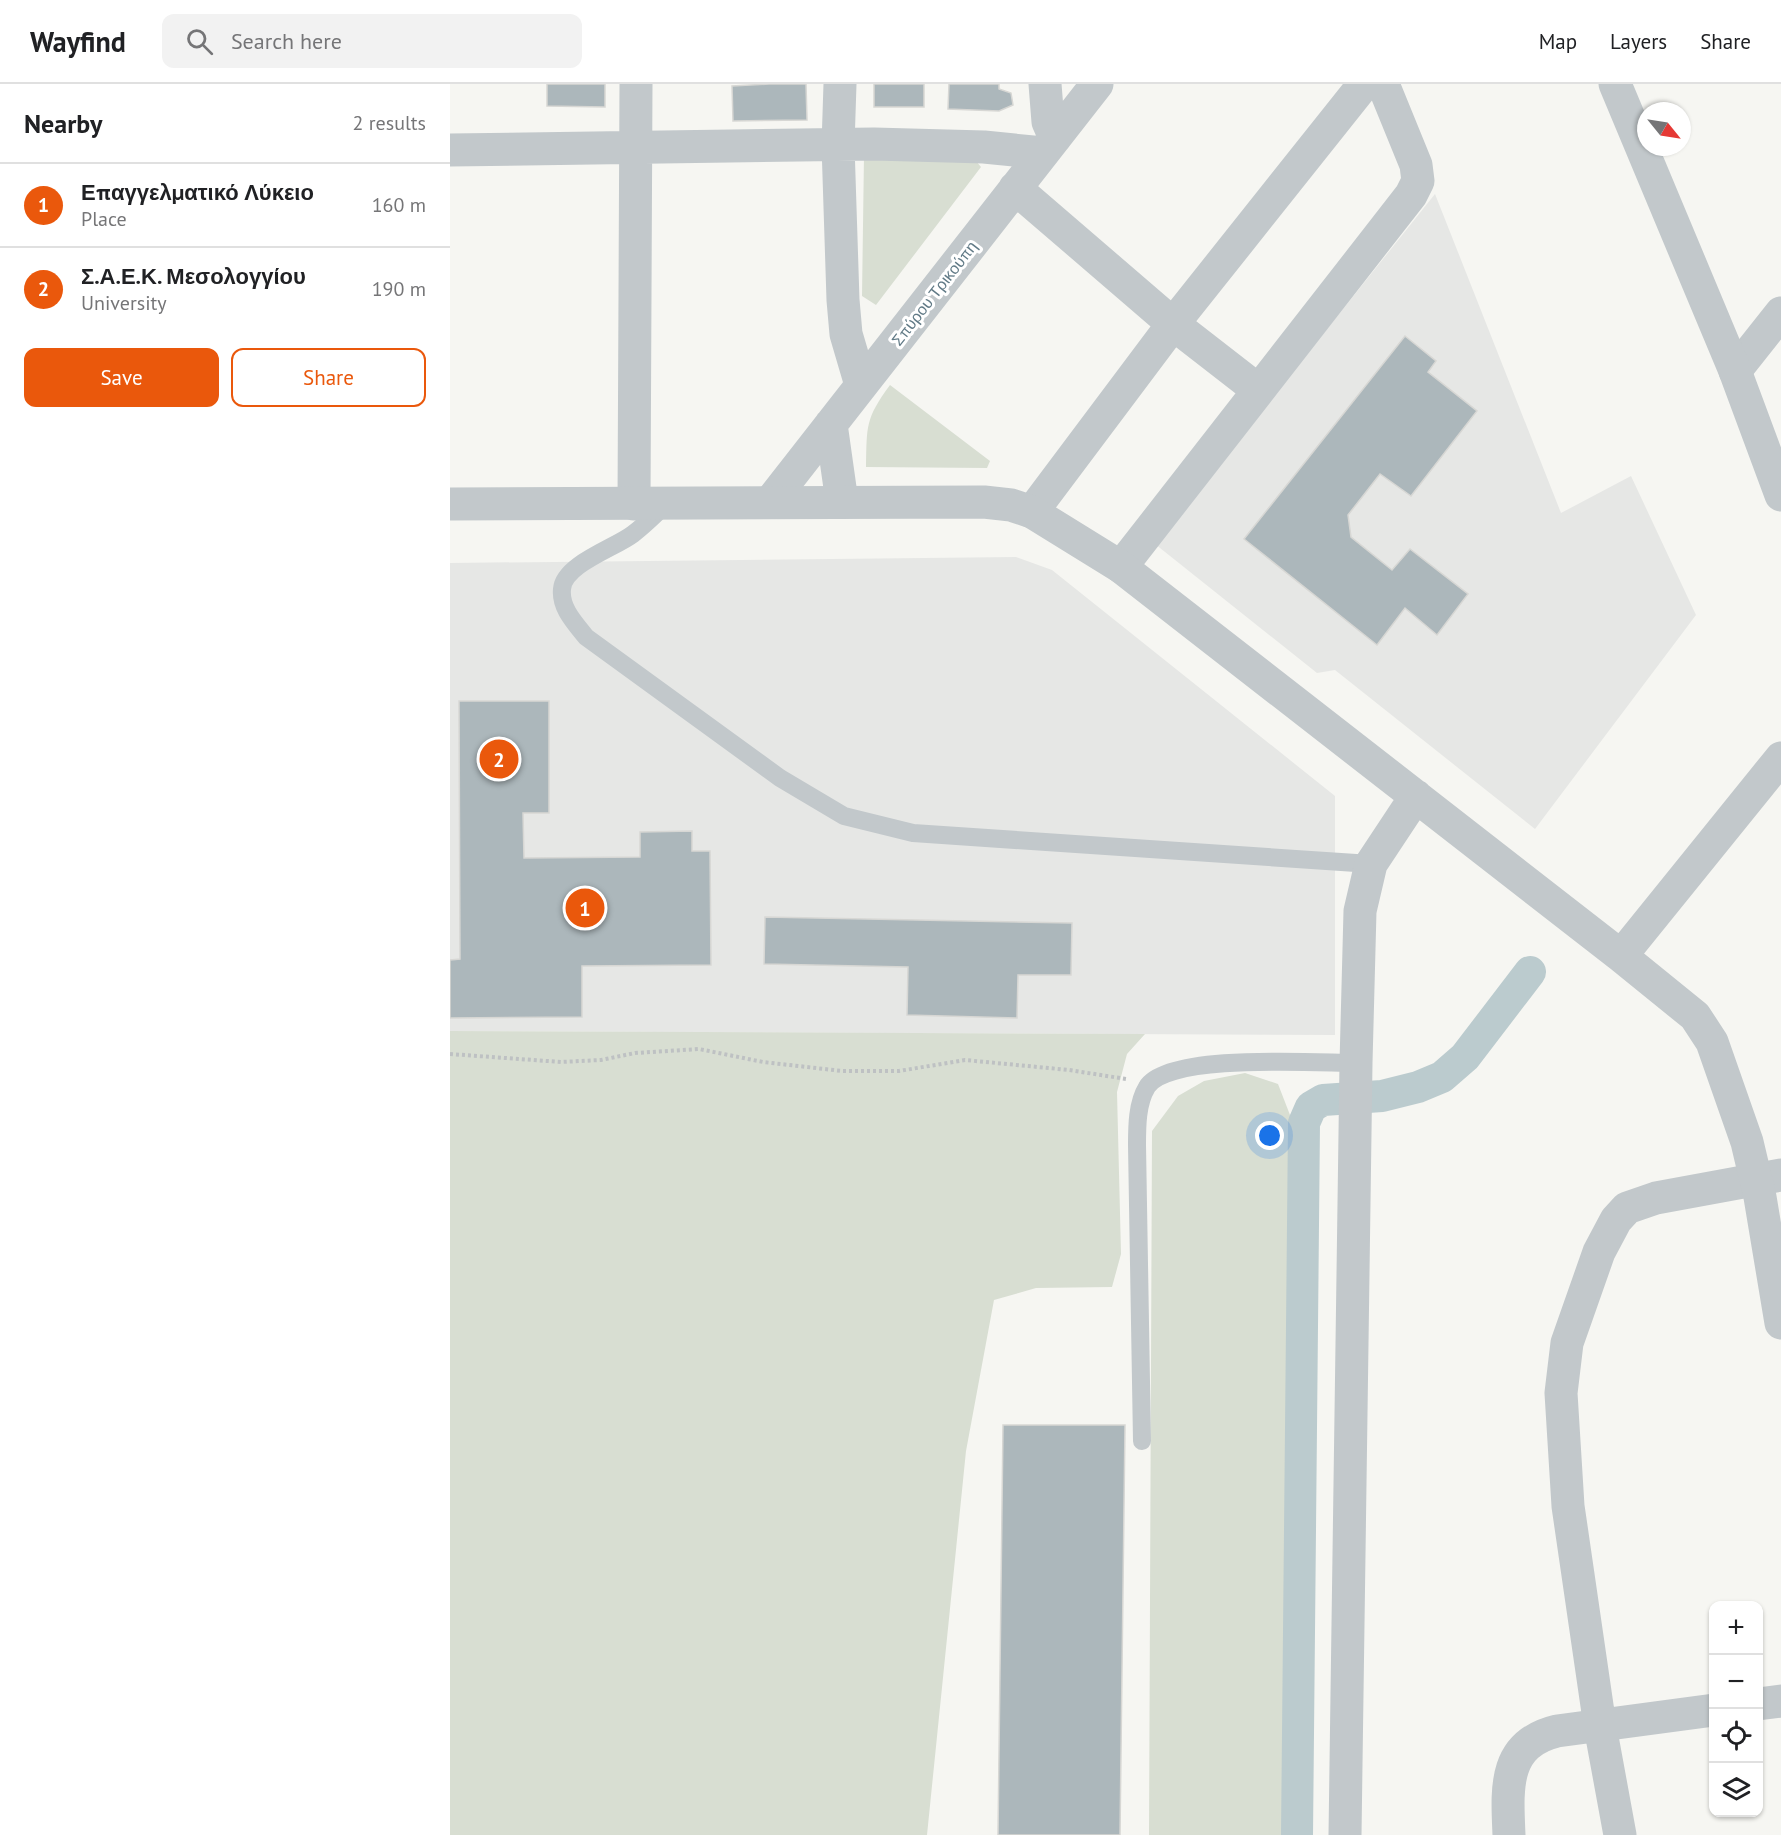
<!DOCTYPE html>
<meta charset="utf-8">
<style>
:root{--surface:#fff;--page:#f2f2f2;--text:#202124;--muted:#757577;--line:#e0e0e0;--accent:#ea580c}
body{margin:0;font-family:"PT Sans",sans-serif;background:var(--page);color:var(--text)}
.controls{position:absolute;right:18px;bottom:18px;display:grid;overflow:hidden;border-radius:12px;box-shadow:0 2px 4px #0004}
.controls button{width:54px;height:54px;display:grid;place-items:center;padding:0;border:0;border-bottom:2px solid var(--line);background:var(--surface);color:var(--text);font:30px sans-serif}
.compass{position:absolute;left:1187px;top:18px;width:54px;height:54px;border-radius:50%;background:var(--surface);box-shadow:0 2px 4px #0004;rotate:120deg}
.you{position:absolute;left:820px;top:1052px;width:21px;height:21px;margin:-15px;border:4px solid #fff;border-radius:50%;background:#1a73e8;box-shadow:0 0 0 9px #1a73e833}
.badge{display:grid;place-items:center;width:39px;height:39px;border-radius:50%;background:var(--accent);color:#fff;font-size:20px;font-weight:700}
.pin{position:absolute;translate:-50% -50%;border:3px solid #fff;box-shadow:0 2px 6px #0006}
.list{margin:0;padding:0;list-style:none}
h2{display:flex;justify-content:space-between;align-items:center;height:78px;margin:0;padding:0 24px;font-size:26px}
h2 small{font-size:20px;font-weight:400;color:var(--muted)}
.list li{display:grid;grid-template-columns:39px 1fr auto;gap:18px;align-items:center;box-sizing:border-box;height:84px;padding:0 24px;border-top:2px solid var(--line)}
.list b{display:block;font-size:22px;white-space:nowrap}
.list p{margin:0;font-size:20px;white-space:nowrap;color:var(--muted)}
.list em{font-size:20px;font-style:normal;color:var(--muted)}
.actions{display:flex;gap:12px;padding:18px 24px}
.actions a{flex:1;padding:14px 0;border:2px solid var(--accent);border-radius:12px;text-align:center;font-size:21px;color:var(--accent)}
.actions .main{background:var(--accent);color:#fff}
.icon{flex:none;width:33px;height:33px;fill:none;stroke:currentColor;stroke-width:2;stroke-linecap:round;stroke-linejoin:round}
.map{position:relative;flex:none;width:1331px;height:1751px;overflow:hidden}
header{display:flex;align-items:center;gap:36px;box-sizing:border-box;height:84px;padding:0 30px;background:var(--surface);border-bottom:2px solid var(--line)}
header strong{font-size:28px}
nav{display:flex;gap:33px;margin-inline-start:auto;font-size:21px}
.search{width:420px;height:54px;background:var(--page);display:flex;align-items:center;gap:15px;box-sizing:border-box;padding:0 21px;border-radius:12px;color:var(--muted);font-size:22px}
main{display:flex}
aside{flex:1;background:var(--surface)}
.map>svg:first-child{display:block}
.built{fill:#e6e7e5}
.green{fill:#d8ded2}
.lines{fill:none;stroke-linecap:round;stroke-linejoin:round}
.canal{stroke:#bbcbce;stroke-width:32}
.building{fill:#acb7bb;stroke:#d7d7d4;stroke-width:1.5}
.path{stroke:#bec1c3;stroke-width:4;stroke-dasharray:3 3;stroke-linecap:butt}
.service{stroke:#c2c8cb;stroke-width:18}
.minor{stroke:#c2c8cb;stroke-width:33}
.tertiary{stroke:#c2c8cb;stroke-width:33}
.labels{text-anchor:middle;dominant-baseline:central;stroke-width:6;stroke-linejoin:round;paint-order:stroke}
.street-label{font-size:16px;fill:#617a86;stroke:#fff}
</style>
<header>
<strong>Wayfind</strong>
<div class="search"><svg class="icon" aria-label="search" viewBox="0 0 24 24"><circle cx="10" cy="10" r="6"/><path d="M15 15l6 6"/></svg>Search here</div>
<nav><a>Map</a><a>Layers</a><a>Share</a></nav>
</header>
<main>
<aside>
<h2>Nearby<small>2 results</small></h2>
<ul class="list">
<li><span class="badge">1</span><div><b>Επαγγελματικό Λύκειο</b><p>Place</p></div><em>160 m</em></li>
<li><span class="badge">2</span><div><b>Σ.Α.Ε.Κ. Μεσολογγίου</b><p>University</p></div><em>190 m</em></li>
</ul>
<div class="actions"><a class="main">Save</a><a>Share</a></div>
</aside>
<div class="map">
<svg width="1331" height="1751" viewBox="0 0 1331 1751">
<rect width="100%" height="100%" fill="#f6f6f2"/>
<path class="built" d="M985,110L1111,429L1181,392L1246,531L1085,745L885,586L867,589L705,460Z
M566,473L602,486L885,712V951L0,947V479Z"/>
<path class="green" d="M414,71L526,77L531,83L426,221L412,212Z
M440,301L540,377L537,384L416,383C417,342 415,335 440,301Z
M0,947L695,950L677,970L667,1008L671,1170L662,1203L586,1204L544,1216L516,1367L477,1751H0Z
M795,989L828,1000L840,1031L834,1751H699L702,1047L728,1012L754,997Z"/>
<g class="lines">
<path class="canal" d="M847,1751L854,1039L861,1023L873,1016L932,1012L968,1003L992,993L1015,973L1080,888"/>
</g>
<path class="building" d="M97,0H155V23L97,22Z
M319,0H356L357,36L283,37L282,2Z
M424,0H474V23H424Z
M499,0H549V5L561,9L563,21L549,27L498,25Z
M955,252L986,277L978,288L1027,327L961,412L930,390L898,431L901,453L942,486L960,465L1018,510L987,551L955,524L927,561L794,455Z
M9,617H99V729H73L74,774L190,773V748L242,747V767H260L261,881L132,882V933L0,934V876L10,875Z
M315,833L622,839L621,891H568L567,934L457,931L458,883L314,880Z
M553,1341H675L670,1751H548Z"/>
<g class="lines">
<path class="path" d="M0,970L111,978L151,976L185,969L249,965L313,978L392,987H449L515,976L619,986L676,995"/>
<path class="service" d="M217,419C206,430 195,441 183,450C165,464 114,480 112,505C110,524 125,539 136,553L330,694L394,732L463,749L921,780
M692,1357L687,1061C687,1043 687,1019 697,1003C717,969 866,979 906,979"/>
<path class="minor" d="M390,0L388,61L393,216L396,250L411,301
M595,0L598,38L605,54
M0,66L424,60L534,63L593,69
M565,104L723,240L808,306
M1285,287L1331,229
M381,340L392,418
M321,417L647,0
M184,420L186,0
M582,428L723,240L914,0
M671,483L961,111L968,97L966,81L933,0
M1308,1620L1331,1617
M1059,1751C1057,1704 1053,1660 1107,1647L1264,1626
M1170,1751L1150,1642L1118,1422L1111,1309L1117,1259L1149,1168L1166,1136L1177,1124L1206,1114L1331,1091"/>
<path class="tertiary" d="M1165,0L1285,287L1331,411
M0,420L534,418L561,421L582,428L671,483L1171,872L1245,932L1262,958L1297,1058L1310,1113L1331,1239
M1171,872L1331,674
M895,1751L906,979L910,827L921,780L966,712"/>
</g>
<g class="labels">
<g class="street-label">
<text transform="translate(484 209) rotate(-52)">Σπύρου Τρικούπη</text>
</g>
</g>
</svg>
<div class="controls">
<button>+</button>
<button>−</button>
<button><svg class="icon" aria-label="locate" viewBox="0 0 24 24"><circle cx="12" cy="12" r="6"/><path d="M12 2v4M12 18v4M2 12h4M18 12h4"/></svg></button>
<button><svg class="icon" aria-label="layers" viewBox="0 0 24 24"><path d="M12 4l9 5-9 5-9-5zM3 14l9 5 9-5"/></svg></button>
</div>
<svg class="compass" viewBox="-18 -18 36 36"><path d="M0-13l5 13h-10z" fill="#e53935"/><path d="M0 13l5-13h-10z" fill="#757577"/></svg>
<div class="you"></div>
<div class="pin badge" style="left:135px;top:824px">1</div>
<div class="pin badge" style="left:49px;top:675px">2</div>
</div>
</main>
